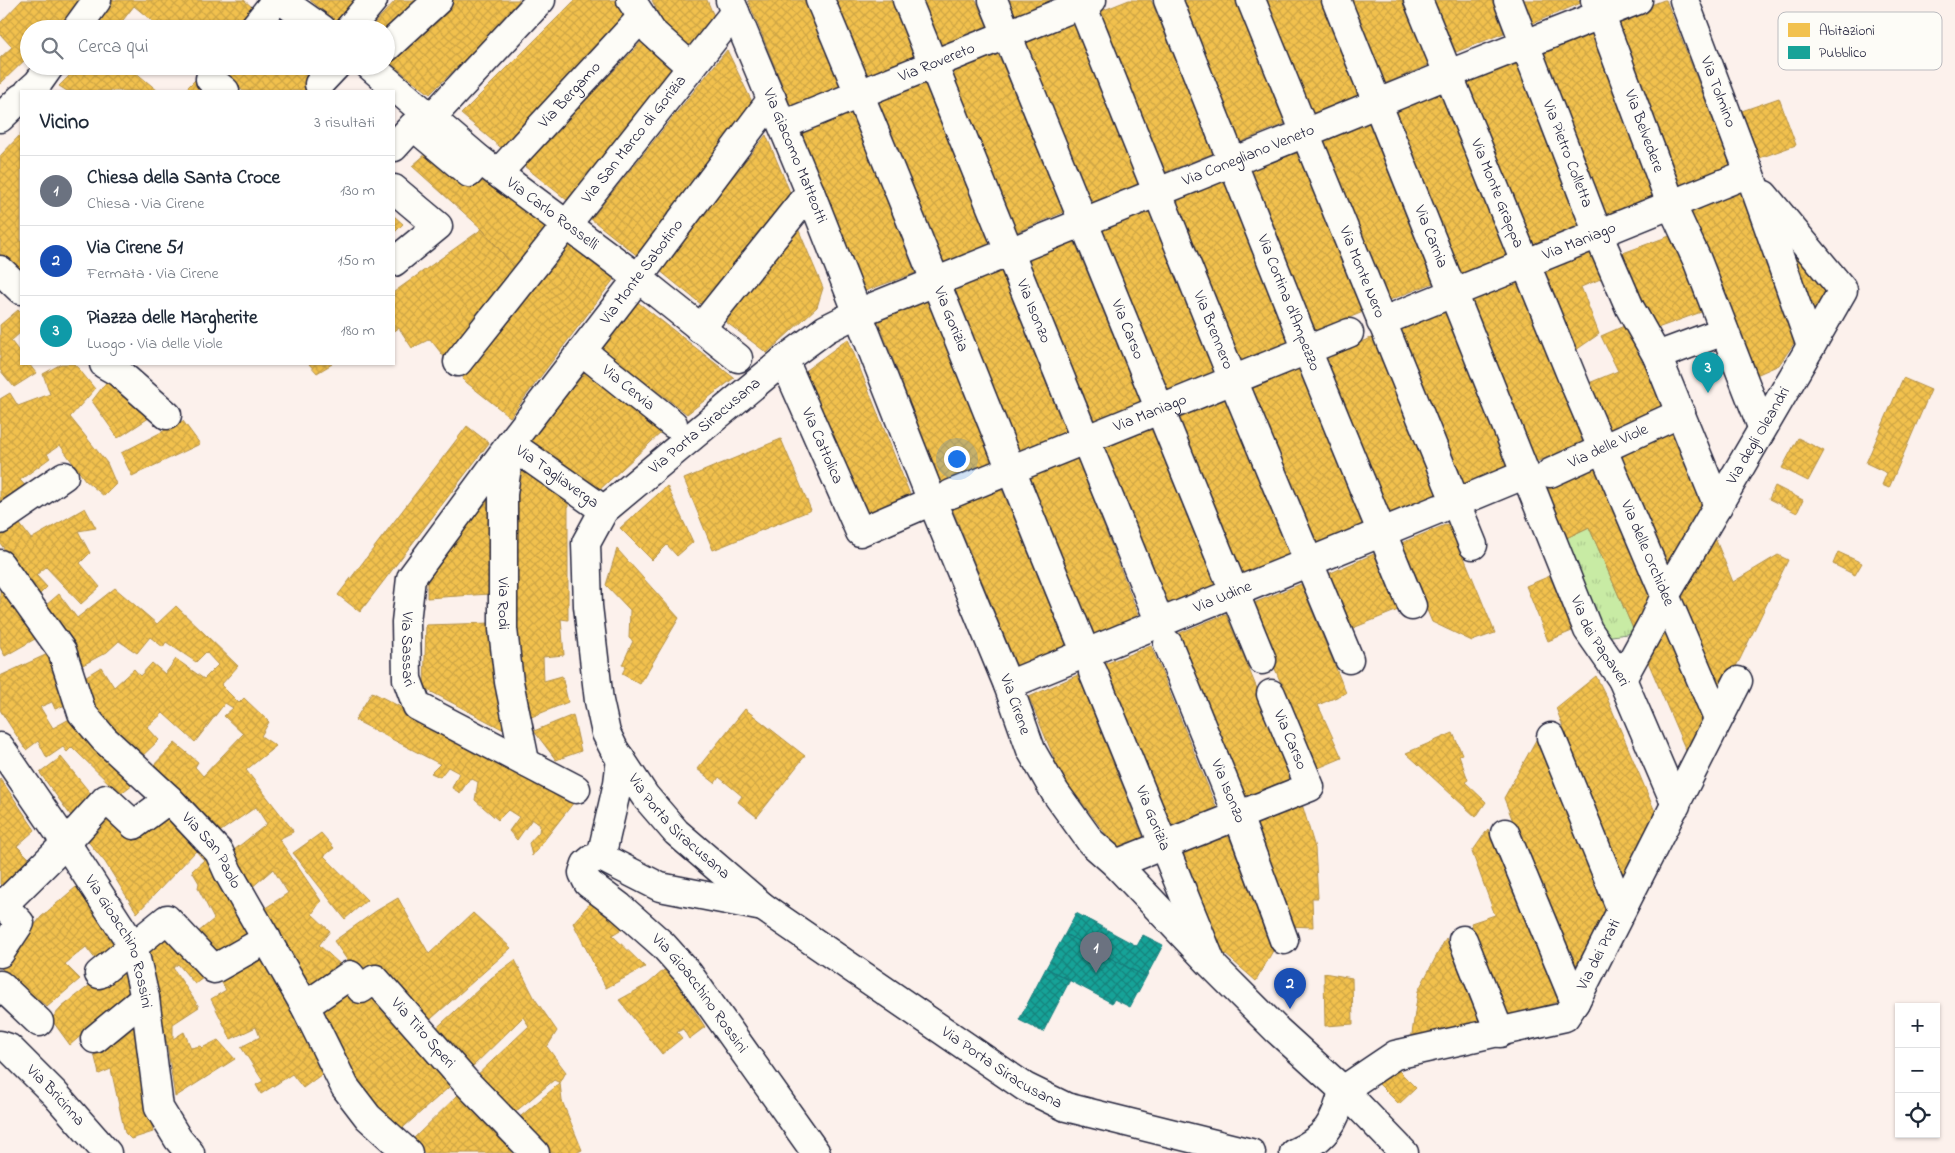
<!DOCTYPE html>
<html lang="it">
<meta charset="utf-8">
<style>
:root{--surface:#fff;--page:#f2f2f3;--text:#1f2937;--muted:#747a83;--line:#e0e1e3;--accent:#1a73e8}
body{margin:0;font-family:"Indie Flower",sans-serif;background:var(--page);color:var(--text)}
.controls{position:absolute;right:15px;bottom:15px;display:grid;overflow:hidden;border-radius:0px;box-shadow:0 1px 4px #0004}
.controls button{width:45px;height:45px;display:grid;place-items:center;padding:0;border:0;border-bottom:1px solid var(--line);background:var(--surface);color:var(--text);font:25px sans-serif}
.you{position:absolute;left:956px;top:458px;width:18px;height:18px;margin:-12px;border:4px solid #fff;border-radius:50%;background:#1a73e8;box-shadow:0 0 0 8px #1a73e833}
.badge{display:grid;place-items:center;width:32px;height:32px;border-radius:50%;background:var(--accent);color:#fff;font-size:16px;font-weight:700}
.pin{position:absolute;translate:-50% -41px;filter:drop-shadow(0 1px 2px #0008)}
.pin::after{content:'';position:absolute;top:26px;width:18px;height:15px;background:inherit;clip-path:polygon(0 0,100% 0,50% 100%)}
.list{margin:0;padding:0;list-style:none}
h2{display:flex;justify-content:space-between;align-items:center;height:65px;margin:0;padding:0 20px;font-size:21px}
h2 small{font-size:16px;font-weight:400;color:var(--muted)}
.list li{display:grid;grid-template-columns:32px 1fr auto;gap:15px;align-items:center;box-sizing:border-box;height:70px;padding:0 20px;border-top:1px solid var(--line)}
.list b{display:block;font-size:19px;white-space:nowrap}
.list p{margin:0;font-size:16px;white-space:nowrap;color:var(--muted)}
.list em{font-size:16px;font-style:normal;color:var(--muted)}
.icon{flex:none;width:28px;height:28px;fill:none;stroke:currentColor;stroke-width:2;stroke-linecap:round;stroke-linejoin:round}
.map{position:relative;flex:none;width:1955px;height:1153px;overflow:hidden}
.search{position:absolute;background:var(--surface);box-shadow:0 1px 4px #0004;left:20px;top:20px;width:375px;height:55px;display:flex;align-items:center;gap:12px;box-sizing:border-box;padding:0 18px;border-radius:28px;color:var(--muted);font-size:19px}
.panel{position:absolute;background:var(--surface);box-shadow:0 1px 4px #0004;left:20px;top:90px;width:375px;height:275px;border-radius:0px}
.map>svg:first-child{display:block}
.grass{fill:url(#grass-tufts);stroke:#758670}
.homes{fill:url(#homes-cross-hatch);stroke:#b49148}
.public{fill:url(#public-cross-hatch);stroke:#1a7c7c}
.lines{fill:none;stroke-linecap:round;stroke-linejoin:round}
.street-casing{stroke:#22223b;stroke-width:31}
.secondary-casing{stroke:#22223b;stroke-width:31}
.street{stroke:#fdfcf7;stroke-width:28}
.secondary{stroke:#fdfcf7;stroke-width:28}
.labels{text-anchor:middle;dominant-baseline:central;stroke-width:5;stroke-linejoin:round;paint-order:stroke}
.street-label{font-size:16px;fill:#22223b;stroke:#fdfcf7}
.key{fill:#fdfcf7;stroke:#bbbbbf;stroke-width:1}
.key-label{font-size:14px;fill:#22223b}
</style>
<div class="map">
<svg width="1955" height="1153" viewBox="0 0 1955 1153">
<defs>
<pattern id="grass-tufts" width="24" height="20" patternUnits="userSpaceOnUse" patternTransform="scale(1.25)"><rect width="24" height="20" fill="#c8eba4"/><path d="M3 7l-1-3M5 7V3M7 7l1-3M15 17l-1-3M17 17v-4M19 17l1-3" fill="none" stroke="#acc98e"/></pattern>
<pattern id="homes-cross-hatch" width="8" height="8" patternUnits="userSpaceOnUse" patternTransform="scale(1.25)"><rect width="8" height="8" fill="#f2c14e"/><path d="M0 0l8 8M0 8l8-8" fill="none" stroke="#cfa645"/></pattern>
<pattern id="public-cross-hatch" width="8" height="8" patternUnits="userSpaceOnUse" patternTransform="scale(1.25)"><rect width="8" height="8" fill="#17a398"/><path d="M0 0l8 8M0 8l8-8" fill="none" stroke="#14847d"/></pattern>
</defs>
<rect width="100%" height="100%" fill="#fcf1ec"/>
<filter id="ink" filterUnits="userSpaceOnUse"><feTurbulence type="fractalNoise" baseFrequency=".02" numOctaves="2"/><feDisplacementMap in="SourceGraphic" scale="10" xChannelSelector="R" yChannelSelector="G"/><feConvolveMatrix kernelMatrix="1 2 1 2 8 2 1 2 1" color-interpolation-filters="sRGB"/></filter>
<g filter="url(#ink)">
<path class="grass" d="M1589,527L1635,633L1604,637L1562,540Z"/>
<path class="homes" d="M22,0H83L72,14L57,29H29V56L0,84V58L12,47L0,34V23Z
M111,0H244L253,8L237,29H162L134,6L116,29H88Z
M310,0H354L336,21Z
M396,0H429L386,42V29H369Z
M447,0H525L430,94L386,60Z
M575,0H621L631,13L505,151L461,114Z
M652,0H707L716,21L689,57L651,20L659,15Z
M748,0H805L841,89L792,109Z
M832,0H892L916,56L864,77Z
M918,0H976L988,28L939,48Z
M1005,0H1053L1012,17Z
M1129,0H1151L1214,153L1163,173L1099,12Z
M1178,0H1236L1286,123L1238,143Z
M1261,0H1322L1361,95L1307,118Z
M1348,0H1407L1433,63L1382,85Z
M1434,0H1492L1504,33L1456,52Z
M1523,0H1580L1581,3L1533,23Z
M1664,0H1666L1731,166L1681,186L1615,19Z
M273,17L289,29H264Z
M1074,22L1140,185L1087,206L1023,43Z
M1591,26L1658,197L1605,218L1536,48Z
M646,37L678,66L572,204L524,166Z
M727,50L754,106L639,257L591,219Z
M998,53L1064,212L1014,233L947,75Z
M1516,57L1584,223L1534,245L1465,79Z
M70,66H128L158,91H67L59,86L73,72Z
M235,66H324L304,91H243L226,78Z
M196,79L212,91H184Z
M924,82L991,245L940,265L874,103Z
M1443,86L1512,254L1458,276L1390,107Z
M1779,98L1796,145L1754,160L1736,113Z
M851,108L915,273L865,291L800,129Z
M1367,119L1433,283L1382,303L1318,139Z
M21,134V282L0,262V156Z
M766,135L794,202L707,309L659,270Z
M1295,146L1363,312L1312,333L1244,167Z
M434,147L476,172L550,226L515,268L482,229L412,166Z
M1222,176L1293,341L1238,363L1171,197Z
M1741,190L1794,343L1779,365L1754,376L1687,213Z
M1149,207L1216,371L1164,393L1097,228Z
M394,216L403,224L394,233Z
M797,226L823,288L817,307L767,353L726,322Z
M482,229L515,268L445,358L430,339L412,348L399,328L394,331V292Z
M1675,234L1704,311L1652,330L1623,253Z
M1073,238L1142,404L1088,426L1024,259Z
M570,239L617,275L510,417L462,379Z
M1591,249L1603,278L1581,287L1599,334L1576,350L1543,265Z
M1802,249L1834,292L1813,329L1790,257Z
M1000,268L1066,433L1016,454L948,289Z
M1518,279L1583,443L1533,463L1468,299Z
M928,299L993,463L941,484L877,318Z
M635,300L734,378L687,414L598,346Z
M1446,307L1512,473L1461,494L1395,329Z
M18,310L21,313V332L11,341L21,354V364H29L36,373L14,387L0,370V325Z
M1624,326L1636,346L1663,409L1611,433L1589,383L1618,371L1601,336Z
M1374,337L1439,500L1389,521L1323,356Z
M848,339L911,497L862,517L802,373Z
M61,364H75L95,389L70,417L107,463L116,484L104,496L85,480L60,445L47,454L50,458L20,480L29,490L0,513V399L10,393L18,406L50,394L43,374Z
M309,364H332L317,373Z
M583,366L663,431L596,493L528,439Z
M1298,366L1366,530L1317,550L1249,386Z
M111,376L155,414L118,438L92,401Z
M1903,378L1931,390L1889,488L1882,485L1887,473L1866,463Z
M1224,396L1292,560L1240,581L1174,417Z
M183,421L200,444L132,476L121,453Z
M467,426L489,443L360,612L338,595Z
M1151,426L1217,590L1165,612L1099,447Z
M1671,427L1706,506L1665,569L1616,452Z
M1798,438L1824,451L1808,481L1782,468Z
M781,439L811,510L713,550L684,479Z
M1077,457L1141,622L1090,643L1025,478Z
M1595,463L1652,598L1635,633L1589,527L1562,540L1541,486Z
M524,470L568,502V620L561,619L564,655L543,657L544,681L562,676L568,702L529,718L519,660L517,622L516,475Z
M667,486L693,542L677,556L667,545L652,560L620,528Z
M1775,486L1803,500L1797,513L1769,499Z
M1001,487L1069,651L1019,672L952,508Z
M480,499L490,500V594L427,598V568Z
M85,508L96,528L78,531L90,553L80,563L100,587L81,604L46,567L36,575L47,587L38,596L0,543V530L16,519L31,539Z
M1450,523L1495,633L1472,641L1432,622L1399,544Z
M1713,533L1733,582L1778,555L1788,560L1740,659L1720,695L1676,597Z
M617,549L679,618L640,684L622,674L626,666L622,665L633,641L629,638L630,610L606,585Z
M1838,552L1862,563L1855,575L1833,564Z
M1374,554L1398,610L1348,630L1326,575Z
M0,576L42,635L5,656L0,647Z
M1550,576L1572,631L1548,641L1526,586Z
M1301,584L1346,693L1318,705L1342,758L1316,769L1249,605Z
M115,588L157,624L176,606L238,666L221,685L239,703L244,698L269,722L261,736L276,746L246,770L292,829L293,832L279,839L321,901L312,914L330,931L319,945L343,967L309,993L261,911L288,893L273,869L250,889L229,854L267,824L256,807L215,835L149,770L175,743L198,762L195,767L203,776L243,734L224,716L233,708L225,703L195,742L163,713L147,727L159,740L137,761L92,707L78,681L101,667L114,687L134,669L140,676L152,663L165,674L176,659L204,679L218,665L206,652L196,662L166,642L163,647L150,637L137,653L119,641L107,652L79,667L45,606L59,594L77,618Z
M1226,614L1294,778L1240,800L1175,635Z
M491,623L492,656L506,731L424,688L426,625Z
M1665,628L1704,718L1687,753L1646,657Z
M1151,646L1218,812L1167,833L1100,666Z
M54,651L68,704L55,709L52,702L40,707L53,728L75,716L137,781L120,794L72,747L67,752L63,747L47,758L38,741L26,750L0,710V676Z
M1078,675L1145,842L1121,854L1061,775L1029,697Z
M1596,676L1607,698L1656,814L1621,879L1556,708Z
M372,692L528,774L574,802L532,856L529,843L539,832L540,825L532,819L517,840L509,831L519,817L508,810L498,820L475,800L478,782L470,778L460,793L452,788L459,773L448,767L440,777L431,773L440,764L355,720Z
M745,709L805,756L757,817L738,802L742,796L719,777L715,783L697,769Z
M573,715L581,751L556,760L534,731Z
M1453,733L1462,754L1459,755L1468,780L1465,782L1486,802L1476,817L1406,753Z
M1536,740L1608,907L1572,974L1504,798Z
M61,757L91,794L96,799L74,820L40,773Z
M0,778L35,830L17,846L34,863L4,888L0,884Z
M1301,801L1315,848L1318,898H1312L1313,927L1287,926L1250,822Z
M171,808L222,878L254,932L215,956L197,933L214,919L198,888L199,883L192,871L204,860L196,851L137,913L105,862L81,833L108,811L134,841L148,825Z
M1488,829L1559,1001L1508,1019L1471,923L1495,915L1472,852Z
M1227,832L1275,947L1256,981L1217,947L1176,853Z
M321,833L334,848L324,856L367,900L345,919L293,853Z
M76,887L120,947L100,965L86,947L65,964L80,979L47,1007L1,968L41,917Z
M398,898L429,954L473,913L511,948L423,1026L361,980L334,941L376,911Z
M592,901L625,927L612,935L645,967L606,988L573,923Z
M169,928L211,972L195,984L178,964L173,968L199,1007L173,1024V1039L184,1032L191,1048L200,1046L202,1048L218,1040L235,1059L175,1097L167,1044L154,983L143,951Z
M1446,938L1480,1024L1411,1041L1418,991Z
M266,954L329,1069L303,1088L292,1074L261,1094L256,1085L263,1081L241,1047L260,1037L256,1027L231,1039L211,999L226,990L221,981Z
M122,960L133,991L70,1045L51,1019L62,1007Z
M515,960L535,999L557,1031L547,1047L566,1072L560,1083L554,1080L509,1117L473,1079L529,1026L523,1017L465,1074L430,1034L491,978Z
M664,970L675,980L705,1027L689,1039L683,1029L677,1032L682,1038L662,1054L619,1000L648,984Z
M1324,973L1352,978L1353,1024L1325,1026Z
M353,988L375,989L456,1081L397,1133L363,1100L316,1010Z
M136,1022L153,1132L131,1139L125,1133L111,1069L99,1074L94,1053Z
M1394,1066L1416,1088L1399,1104L1377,1082Z
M560,1083L562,1101L582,1150L576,1153H543L514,1122Z
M463,1090L524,1153H424L409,1143Z"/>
<path class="public" d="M1076,913L1137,946L1143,935L1163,945L1146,977L1065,934Z
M1065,934L1146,977L1130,1007L1114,999L1112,1003L1046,968Z
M1046,968L1070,980L1043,1032L1019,1020Z"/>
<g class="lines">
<defs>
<g id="street">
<path d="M631,0L652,32L691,67"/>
<path id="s1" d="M820,0C910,212 992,427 1080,639"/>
<path id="s2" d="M907,0L1160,623"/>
<path id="s3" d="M993,0L1262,660"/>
<path id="s4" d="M1080,0L1233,380L1349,659"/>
<path id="s5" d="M1168,0L1307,350L1412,606"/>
<path id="s6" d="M1251,0L1473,545"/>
<path id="s7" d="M1336,0L1588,630L1622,679L1676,805"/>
<path id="s8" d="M1418,0L1576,387L1718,719"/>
<path id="s9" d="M1508,0L1598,234L1630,308L1657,356L1718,506"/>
<path id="s10" d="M1595,0L1671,204L1697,260L1762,427"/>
<path d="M76,29L97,0"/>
<path d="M253,29L276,0"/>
<path d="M349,29L373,0"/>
<path d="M386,48L438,0"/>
<path d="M210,79L225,91"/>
<path d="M319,84L336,66"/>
<path d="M29,91L38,83L50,66"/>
<path d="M0,118L21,98"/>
<path d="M431,118L541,0"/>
<path id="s11" d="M783,125L1092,0"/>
<path d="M394,147L413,126L469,173L480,160"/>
<path id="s12" d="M498,173L642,17"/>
<path d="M394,189L438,226L394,262"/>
<path d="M1764,195L1843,290L1811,346"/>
<path d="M0,270L21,290"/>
<path id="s13" d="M858,313L1305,133L1449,74L1638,0"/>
<path id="s14" d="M1381,322L1749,173"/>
<path d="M700,329L810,192"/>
<path id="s15" d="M582,351L673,424"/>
<path d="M1657,356L1724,331"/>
<path d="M738,358L638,278L772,99"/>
<path id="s16" d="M784,360L860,532L932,501"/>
<path id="s17" d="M458,362L735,12"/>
<path d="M104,364L118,372L167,415"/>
<path id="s18" d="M510,444L411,578L406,622L407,679L417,706L576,789"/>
<path id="s19" d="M510,446L503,494V629L509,682L525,761"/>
<path id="s20" d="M1550,473L1681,413"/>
<path id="s21" d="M951,494L1349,333"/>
<path d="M1456,503L1526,474"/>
<path d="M0,520L64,476"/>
<path id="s22" d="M0,564L62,651L82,713L104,739L169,799L219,852L228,872L305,1006L345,1087L368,1117L408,1153"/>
<path id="s23" d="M1168,644L1238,816L1284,940"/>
<path id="s24" d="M1093,672L1212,964"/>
<path id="s25" d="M1622,679L1652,624L1665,596L1811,346L1753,183L1684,0"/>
<path id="s26" d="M1008,685L1439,509"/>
<path d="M1551,737L1621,909"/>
<path id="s27" d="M0,747L66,843L133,946L145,998L159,1108L178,1139L190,1153"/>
<path d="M1505,833L1575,1002"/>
<path id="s28" d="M601,857L592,859L586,864L583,873L588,883L620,907L663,945L688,973L816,1153"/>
<path d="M601,857L660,887L763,907"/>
<path d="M601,857L618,783L621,759"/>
<path d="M1116,864L1310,787L1271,694"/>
<path d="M0,902L20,923L0,953"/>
<path d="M3,905L66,843L106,799L134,825L169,799"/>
<path d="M1463,940L1500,1033"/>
<path d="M99,974L167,919L214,969L267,939"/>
<path d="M0,985L39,1022"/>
<path id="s29" d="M305,1006L350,975L361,989L375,979L465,1081L535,1153"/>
<path d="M95,1039L145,998"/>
<path id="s30" d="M0,1045L9,1048L55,1094L107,1153"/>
<path id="s31" d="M1343,1090L1395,1055L1565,1017L1575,1002L1738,681"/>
</g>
<g id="secondary">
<path d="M281,0L322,29"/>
<path id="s32" d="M730,0L810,192L932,501L1008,685L1031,750L1055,792L1091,842L1116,864L1212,965L1277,1030L1343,1090L1404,1153"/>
<path id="s33" d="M370,66L480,160L638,278L510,444L604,510"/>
<path id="s34" d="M858,313L826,329L784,360L604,510L586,543L588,606L599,701L606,733L614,749L645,796L676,832L763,907L1025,1087L1066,1107L1251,1153"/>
<path d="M1294,1153C1325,1139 1336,1123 1343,1090"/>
</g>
</defs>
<use href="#street" class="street-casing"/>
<use href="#secondary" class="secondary-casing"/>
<use href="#street" class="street"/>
<use href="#secondary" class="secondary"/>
</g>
</g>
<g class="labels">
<g class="street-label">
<text stroke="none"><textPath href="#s11" startOffset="166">Via Rovereto</textPath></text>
<text transform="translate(1718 92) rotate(69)">Via Tolmino</text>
<text stroke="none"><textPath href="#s12" startOffset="106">Via Bergamo</textPath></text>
<text stroke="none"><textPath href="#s10" startOffset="140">Via Belvedere</textPath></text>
<text stroke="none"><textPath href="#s17" startOffset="284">Via San Marco di Gorizia</textPath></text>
<text stroke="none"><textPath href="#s9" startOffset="165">Via Pietro Colletta</textPath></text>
<text stroke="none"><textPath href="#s32" startOffset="169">Via Giacomo Matteotti</textPath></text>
<text stroke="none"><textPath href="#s13" startOffset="421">Via Conegliano Veneto</textPath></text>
<text stroke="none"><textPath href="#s8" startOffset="209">Via Monte Grappa</textPath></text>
<text stroke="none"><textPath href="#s33" startOffset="235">Via Carlo Rosselli</textPath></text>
<text stroke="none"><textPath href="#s7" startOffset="255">Via Carnia</textPath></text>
<text stroke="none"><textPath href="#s14" startOffset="214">Via Maniago</textPath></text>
<text transform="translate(642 272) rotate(-53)">Via Monte Sabotino</text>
<text stroke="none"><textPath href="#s6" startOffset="294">Via Monte Nero</textPath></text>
<text stroke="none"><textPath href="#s5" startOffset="326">Via Cortina d'Ampezzo</textPath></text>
<text stroke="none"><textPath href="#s2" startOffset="336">Via Isonzo</textPath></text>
<text stroke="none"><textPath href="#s1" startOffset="345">Via Gorizia</textPath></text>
<text stroke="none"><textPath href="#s3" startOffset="356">Via Carso</textPath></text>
<text stroke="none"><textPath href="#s4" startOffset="356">Via Brennero</textPath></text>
<text stroke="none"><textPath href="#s15" startOffset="59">Via Cervia</textPath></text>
<text stroke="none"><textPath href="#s21" startOffset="215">Via Maniago</textPath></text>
<text transform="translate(705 426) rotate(-40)">Via Porta Siracusana</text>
<text stroke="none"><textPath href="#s25" startOffset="279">Via degli Oleandri</textPath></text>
<text stroke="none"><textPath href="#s16" startOffset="94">Via Cattolica</textPath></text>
<text stroke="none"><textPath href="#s20" startOffset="64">Via delle Viole</textPath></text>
<text stroke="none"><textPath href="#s33" startOffset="609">Via Tagliaverga</textPath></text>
<text stroke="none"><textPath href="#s8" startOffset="599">Via delle Orchidee</textPath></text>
<text stroke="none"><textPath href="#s26" startOffset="232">Via Udine</textPath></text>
<text stroke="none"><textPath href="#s19" startOffset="158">Via Rodi</textPath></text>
<text stroke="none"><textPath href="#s7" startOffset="694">Via dei Papaveri</textPath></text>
<text stroke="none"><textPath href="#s18" startOffset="238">Via Sassari</textPath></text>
<text stroke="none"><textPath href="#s32" startOffset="760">Via Cirene</textPath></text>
<text transform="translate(1290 740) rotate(67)">Via Carso</text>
<text stroke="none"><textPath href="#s23" startOffset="159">Via Isonzo</textPath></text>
<text stroke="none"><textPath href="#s24" startOffset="158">Via Gorizia</textPath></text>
<text stroke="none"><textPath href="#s34" startOffset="671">Via Porta Siracusana</textPath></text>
<text stroke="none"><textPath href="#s22" startOffset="362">Via San Paolo</textPath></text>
<text stroke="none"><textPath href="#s27" startOffset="230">Via Gioacchino Rossini</textPath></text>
<text stroke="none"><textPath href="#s31" startOffset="308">Via dei Prati</textPath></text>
<text stroke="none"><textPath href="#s28" startOffset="196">Via Gioacchino Rossini</textPath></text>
<text stroke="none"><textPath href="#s29" startOffset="162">Via Tito Speri</textPath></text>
<text stroke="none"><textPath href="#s34" startOffset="1076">Via Porta Siracusana</textPath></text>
<text stroke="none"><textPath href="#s30" startOffset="76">Via Bricinna</textPath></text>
</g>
</g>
<rect x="1778" y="12" width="164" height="58" rx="8" class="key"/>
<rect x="1788" y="23" width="22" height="14" fill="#f2c14e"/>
<rect x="1788" y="46" width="22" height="13" fill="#17a398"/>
<g class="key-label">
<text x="1819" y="35">Abitazioni</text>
<text x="1819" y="57">Pubblico</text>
</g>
</svg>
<div class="controls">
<button>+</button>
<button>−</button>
<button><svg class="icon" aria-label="locate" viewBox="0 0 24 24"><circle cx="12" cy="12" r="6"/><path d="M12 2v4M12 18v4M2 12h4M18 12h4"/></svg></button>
</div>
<div class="you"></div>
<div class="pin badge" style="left:1096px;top:973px;background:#6b7280">1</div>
<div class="pin badge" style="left:1290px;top:1009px;background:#1a4fb4">2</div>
<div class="pin badge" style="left:1708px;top:393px;background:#0f9aa8">3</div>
<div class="search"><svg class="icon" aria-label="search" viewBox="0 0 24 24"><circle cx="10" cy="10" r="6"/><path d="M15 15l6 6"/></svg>Cerca qui</div>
<section class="panel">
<h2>Vicino<small>3 risultati</small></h2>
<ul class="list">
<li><span class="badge" style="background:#6b7280">1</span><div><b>Chiesa della Santa Croce</b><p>Chiesa · Via Cirene</p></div><em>130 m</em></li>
<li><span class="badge" style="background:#1a4fb4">2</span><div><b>Via Cirene 51</b><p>Fermata · Via Cirene</p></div><em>150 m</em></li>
<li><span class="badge" style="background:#0f9aa8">3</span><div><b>Piazza delle Margherite</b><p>Luogo · Via delle Viole</p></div><em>180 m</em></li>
</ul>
</section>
</div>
